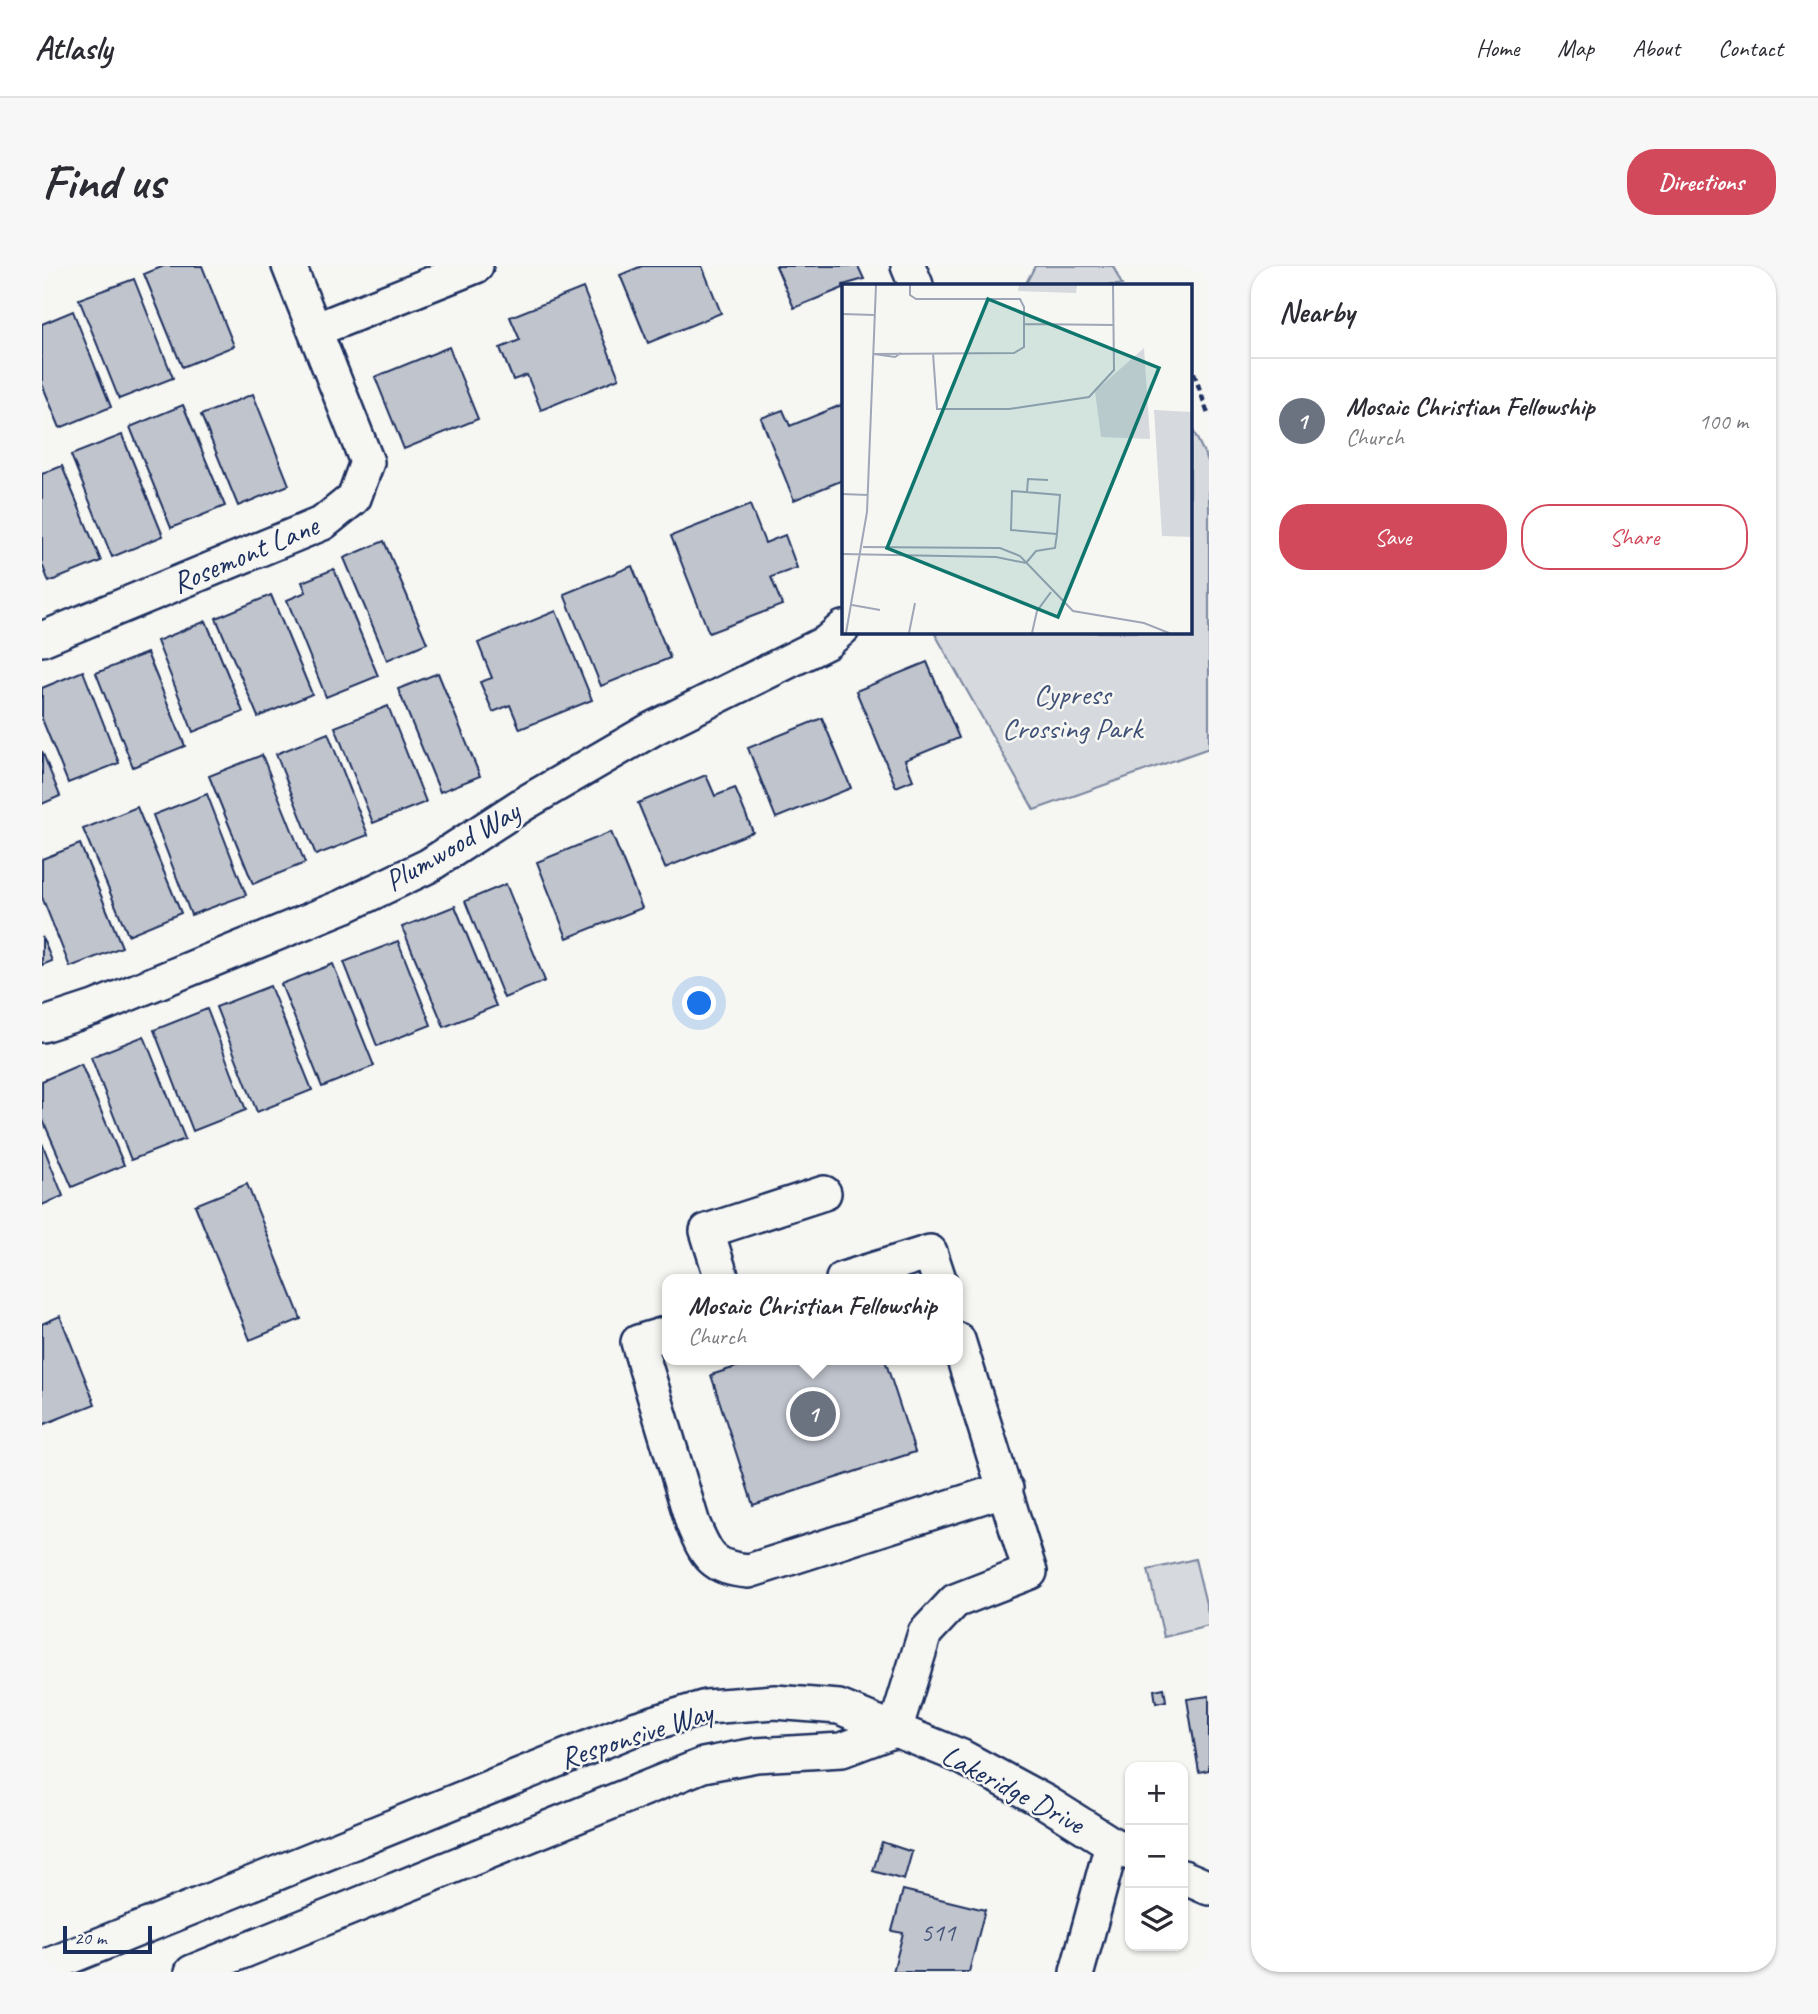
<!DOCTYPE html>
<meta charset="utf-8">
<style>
:root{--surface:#fff;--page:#f7f7f7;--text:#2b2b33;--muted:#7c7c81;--line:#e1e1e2;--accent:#d1495b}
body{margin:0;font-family:Caveat,sans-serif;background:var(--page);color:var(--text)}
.controls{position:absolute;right:21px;bottom:21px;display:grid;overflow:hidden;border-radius:14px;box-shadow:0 2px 5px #0004}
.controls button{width:63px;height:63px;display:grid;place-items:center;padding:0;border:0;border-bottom:2px solid var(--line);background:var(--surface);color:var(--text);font:35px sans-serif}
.scale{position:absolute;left:21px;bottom:18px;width:89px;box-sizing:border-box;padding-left:7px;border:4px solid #1b2f5e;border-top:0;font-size:19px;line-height:24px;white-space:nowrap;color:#1b2f5e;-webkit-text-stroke:5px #f6f6f2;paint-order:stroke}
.you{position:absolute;left:658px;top:738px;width:24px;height:24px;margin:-18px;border:5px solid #fff;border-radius:50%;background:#1a73e8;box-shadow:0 0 0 10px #1a73e833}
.badge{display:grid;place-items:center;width:46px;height:46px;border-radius:50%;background:var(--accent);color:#fff;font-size:23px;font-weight:700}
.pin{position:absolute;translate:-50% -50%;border:4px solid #fff;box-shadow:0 2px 7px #0006}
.popup{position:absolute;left:620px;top:1008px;width:301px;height:91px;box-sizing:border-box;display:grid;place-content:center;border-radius:14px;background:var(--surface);filter:drop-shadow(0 2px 5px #0005);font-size:23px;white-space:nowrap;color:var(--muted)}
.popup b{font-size:26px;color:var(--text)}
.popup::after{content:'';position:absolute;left:50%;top:100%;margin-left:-14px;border:14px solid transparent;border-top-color:var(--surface)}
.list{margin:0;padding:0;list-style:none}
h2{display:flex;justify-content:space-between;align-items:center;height:91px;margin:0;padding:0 28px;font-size:30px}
h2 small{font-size:23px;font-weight:400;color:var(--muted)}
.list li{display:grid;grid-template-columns:46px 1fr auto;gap:21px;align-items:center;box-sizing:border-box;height:126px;padding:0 28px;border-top:2px solid var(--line)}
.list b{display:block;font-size:26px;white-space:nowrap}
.list p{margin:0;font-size:23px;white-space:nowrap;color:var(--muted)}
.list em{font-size:23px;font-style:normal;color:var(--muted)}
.actions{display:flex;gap:14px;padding:21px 28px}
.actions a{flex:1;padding:16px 0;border:2px solid var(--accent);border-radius:28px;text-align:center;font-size:24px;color:var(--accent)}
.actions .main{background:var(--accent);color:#fff}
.icon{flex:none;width:38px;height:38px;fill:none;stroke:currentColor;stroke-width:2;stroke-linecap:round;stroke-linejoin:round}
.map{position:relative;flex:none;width:1167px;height:1706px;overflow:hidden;border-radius:28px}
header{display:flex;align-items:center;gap:42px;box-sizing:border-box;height:98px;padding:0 35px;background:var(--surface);border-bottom:2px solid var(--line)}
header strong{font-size:33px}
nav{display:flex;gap:38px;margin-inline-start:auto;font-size:24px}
.intro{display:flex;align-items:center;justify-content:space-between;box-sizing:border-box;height:168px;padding:0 42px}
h1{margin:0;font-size:49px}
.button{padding:18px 32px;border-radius:28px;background:var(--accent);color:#fff;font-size:24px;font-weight:700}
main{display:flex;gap:42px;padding:0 42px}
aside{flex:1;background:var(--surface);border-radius:28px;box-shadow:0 2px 5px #0004}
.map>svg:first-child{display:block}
.green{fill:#d6d9dd;stroke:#78849e;stroke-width:2}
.building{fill:#c0c4cd;stroke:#1b2f5e;stroke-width:2}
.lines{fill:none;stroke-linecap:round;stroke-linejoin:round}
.minor-casing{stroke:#1b2f5e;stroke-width:38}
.path{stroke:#1b2f5e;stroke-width:4.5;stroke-dasharray:7 5;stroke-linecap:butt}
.minor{stroke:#f6f6f2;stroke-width:33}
.labels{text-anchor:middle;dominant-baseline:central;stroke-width:5;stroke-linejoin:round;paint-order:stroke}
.number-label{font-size:26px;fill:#44547a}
.street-label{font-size:30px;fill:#1b2f5e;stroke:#f6f6f2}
.park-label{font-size:30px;fill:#405177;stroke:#f6f6f2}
.inset-road{fill:none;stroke:#9ea6b7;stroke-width:2}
.view{fill:#0f766e;fill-opacity:0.15;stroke:#0f766e;stroke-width:3.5}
.inset-edge{fill:none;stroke:#1b2f5e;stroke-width:3.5}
</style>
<header>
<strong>Atlasly</strong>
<nav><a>Home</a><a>Map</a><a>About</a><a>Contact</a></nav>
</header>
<div class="intro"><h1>Find us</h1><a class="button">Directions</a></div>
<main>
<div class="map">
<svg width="1167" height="1706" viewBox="0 0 1167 1706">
<rect width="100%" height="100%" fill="#f6f6f2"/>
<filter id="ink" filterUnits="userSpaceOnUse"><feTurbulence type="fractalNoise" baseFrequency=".0143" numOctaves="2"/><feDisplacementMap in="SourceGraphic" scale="14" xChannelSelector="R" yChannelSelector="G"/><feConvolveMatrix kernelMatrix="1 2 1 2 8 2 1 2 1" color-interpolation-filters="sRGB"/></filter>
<g filter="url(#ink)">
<path class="green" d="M993,0H1071L1080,19H983Z
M1148,158L1167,197V482L992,544L892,366H1148Z
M1153,1293L1167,1350V1360L1122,1371L1106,1304Z"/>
<path class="building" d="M122,0H160L192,80L140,101L102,8Z
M600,0H660L679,47L606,77L578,9Z
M734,0H816L822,13L801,19V22L752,42Z
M92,13L131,112L77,133L37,33Z
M541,22L577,112L499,144L485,109L471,114L458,82L478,74L468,51Z
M31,45L69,141L18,162L0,118V58Z
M407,81L436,153L362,183L333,111Z
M211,128L247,219L196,240L159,149Z
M141,139L183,240L129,262L88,161Z
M799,139L801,144V214L752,234L719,152L741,144L748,160Z
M80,169L121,270L70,291L29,189Z
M20,200L59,295L7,316L0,298V208Z
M708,239L723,277L743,269L755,302L729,311L740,339L667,367L629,270Z
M342,275L385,377L345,394L302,292Z
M590,300L628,392L559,420L522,328Z
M292,303L336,410L284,431L245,334L264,326L260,316Z
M229,329L270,428L216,451L174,352Z
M514,345L550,434L478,463L468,439L451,446L438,416L450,412L436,377Z
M164,355L201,446L151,466L115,375Z
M105,387L143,480L91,501L54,407Z
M885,396L917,472L863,494L871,514L854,521L814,425Z
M41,405L77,497L26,517L0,453V422Z
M396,407L438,510L398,526L356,423Z
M346,440L384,536L331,557L293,461Z
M780,452L809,522L734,552L706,482Z
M286,467L326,569L274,589L234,488Z
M0,485L18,530L0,538Z
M220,489L263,597L211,618L167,510Z
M664,509L673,530L693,522L711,566L623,602L596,537Z
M165,528L204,629L149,649L111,549Z
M95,541L139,647L86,669L41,563Z
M569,566L600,642L525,672L495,596Z
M38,578L80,681L28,701L0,631V593Z
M464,618L503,715L462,732L423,635Z
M413,640L454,740L402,761L360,661Z
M0,670L10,695L0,699Z
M356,675L389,759L335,780L302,696Z
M291,698L332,800L280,821L239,718Z
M228,720L270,824L215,846L174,741Z
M165,743L204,844L151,865L112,764Z
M102,770L143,873L89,894L49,791Z
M39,798L82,899L30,921L0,852V815Z
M0,877L21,930L0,939Z
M205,918L259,1053L208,1074L153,939Z
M18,1050L53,1138L0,1159V1058Z
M716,1094H843L873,1186L711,1239L669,1109Z
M1122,1422L1124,1435L1114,1437L1112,1424Z
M1167,1430V1504L1157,1506L1145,1433Z
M840,1576L870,1586L862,1614L831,1605Z
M861,1624L943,1644L927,1706H851L861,1667L850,1665Z"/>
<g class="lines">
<defs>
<path id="minor" d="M866,0L874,19
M273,64L434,0
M0,373L281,257L312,232L325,196L247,0
M0,759L52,742L302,640L386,600L483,537L612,462L785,376L801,362
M680,1013L665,965L782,927
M801,1013L888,986L897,1013
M626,1067L596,1076L651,1258C665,1291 670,1302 707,1305L964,1223
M853,1464L883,1367L913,1335L988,1306L916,1074
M1141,1611L1167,1622
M0,1702L592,1463L664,1441L733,1436L797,1441L918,1490L1005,1537L1070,1578L1088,1587
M150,1706L661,1499L714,1489L800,1484L853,1464
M1035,1706L1070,1578"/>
</defs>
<use href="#minor" class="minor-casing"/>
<path class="path" d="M1148,95L1167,151"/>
<use href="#minor" class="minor"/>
</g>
</g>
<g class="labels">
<g class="number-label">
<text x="896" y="1666">511</text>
</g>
<g class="street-label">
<text transform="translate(203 288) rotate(-23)">Rosemont Lane</text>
<text transform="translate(410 580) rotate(-30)">Plumwood Way</text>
<text transform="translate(594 1469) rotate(-18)">Responsive Way</text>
<text transform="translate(971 1523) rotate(28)">Lakeridge Drive</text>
</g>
<g class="park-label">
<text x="1030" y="428">Cypress<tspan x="1030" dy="34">Crossing Park</tspan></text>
</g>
</g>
<g transform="translate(800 18)">
<rect width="350" height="350" fill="#f6f6f2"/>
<path d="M177,1H235L234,9L176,7ZM302,64L308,155L259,153L253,107ZM312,126L350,128V253L320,252Z" fill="#d6d9dd"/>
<path class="inset-road" d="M0,30L33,31M182,40L272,41M91,69L95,125H167L247,113L272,86L271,1M32,70L172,69L182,63V23L178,15H74L68,11V1M32,70L53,73L59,69M185,208L186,195L206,196M0,210L26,211M21,263L158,264L178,272L231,327L302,339L327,349M0,270L154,273L184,279M184,279L194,267L213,264L215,250L218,211L170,207L169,246L215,250M10,321L38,326M4,349L25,228L34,1M67,349L73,319M190,349L195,327L209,308"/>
<path class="view" d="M146,15L317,84L216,333L45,264Z"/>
<rect width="350" height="350" class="inset-edge"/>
</g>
</svg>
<div class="controls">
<button>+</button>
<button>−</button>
<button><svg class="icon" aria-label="layers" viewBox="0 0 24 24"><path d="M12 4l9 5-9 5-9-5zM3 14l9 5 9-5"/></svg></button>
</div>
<div class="scale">20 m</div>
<div class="you"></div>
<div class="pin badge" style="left:771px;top:1148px;background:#6b7280">1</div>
<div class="popup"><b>Mosaic Christian Fellowship</b>Church</div>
</div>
<aside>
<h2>Nearby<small></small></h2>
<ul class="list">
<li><span class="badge" style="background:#6b7280">1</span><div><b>Mosaic Christian Fellowship</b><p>Church</p></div><em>100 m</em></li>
</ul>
<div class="actions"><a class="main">Save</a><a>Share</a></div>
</aside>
</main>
